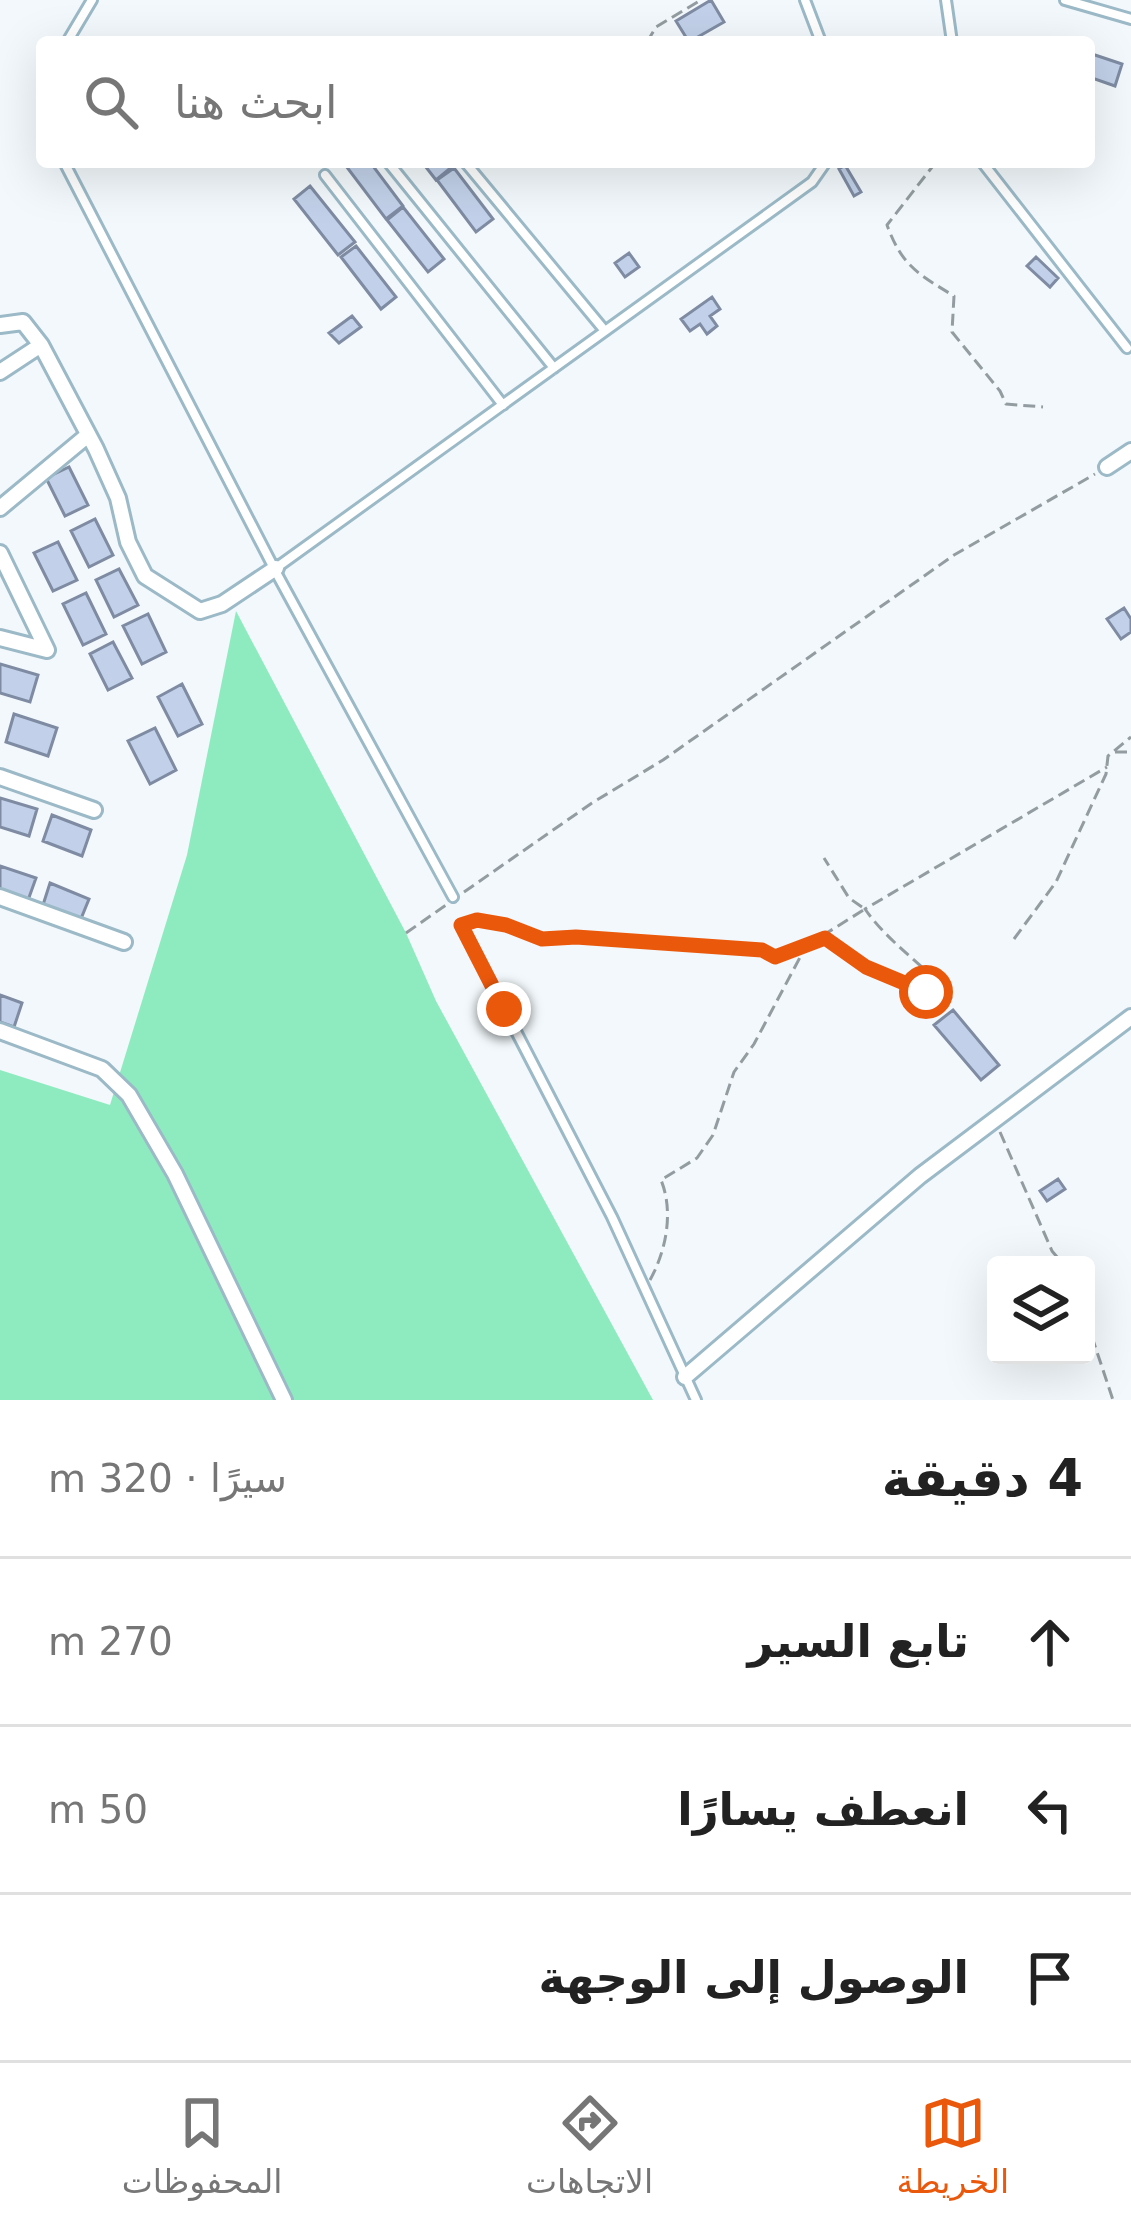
<!DOCTYPE html>
<html lang="ar">
<meta charset="utf-8">
<style>
:root{--surface:#fff;--page:#f6f6f6;--text:#222;--muted:#767676;--line:#e0e0e0;--accent:#ea580c}
body{margin:0;font-family:"DejaVu Sans","Noto Naskh Arabic",sans-serif;background:var(--page);color:var(--text);direction:rtl}
.controls{position:absolute;right:36px;bottom:36px;display:grid;overflow:hidden;border-radius:12px;box-shadow:0 12px 48px #0002}
.controls button{width:108px;height:108px;display:grid;place-items:center;padding:0;border:0;border-bottom:3px solid var(--line);background:var(--surface);color:var(--text);font:60px sans-serif}
.stop{position:absolute;width:36px;height:36px;margin:-27px;border:9px solid #ea580c;border-radius:50%;background:#fff}
.stop.end{background:#ea580c;border-color:#fff;box-shadow:0 3px 12px #0008}
.list{margin:0;padding:0;list-style:none}
h2{display:flex;justify-content:space-between;align-items:center;height:156px;margin:0;padding:0 48px;font-size:51px}
h2 small{font-size:39px;font-weight:400;color:var(--muted)}
.list li{display:grid;grid-template-columns:78px 1fr auto;gap:36px;align-items:center;box-sizing:border-box;height:168px;padding:0 48px;border-top:3px solid var(--line)}
.list b{display:block;font-size:45px;white-space:nowrap}
.list em{font-size:39px;font-style:normal;color:var(--muted)}
.icon{flex:none;width:66px;height:66px;fill:none;stroke:currentColor;stroke-width:2;stroke-linecap:round;stroke-linejoin:round}
.map{position:relative;flex:none;width:1131px;height:1400px;overflow:hidden;direction:ltr}
.search{position:absolute;background:var(--surface);box-shadow:0 12px 48px #0002;left:36px;right:36px;top:36px;height:132px;display:flex;align-items:center;gap:30px;box-sizing:border-box;padding:0 42px;border-radius:12px;color:var(--muted);font-size:45px}
.sheet{height:660px;background:var(--surface)}
nav{display:flex;justify-content:space-around;align-items:center;box-sizing:border-box;height:168px;border-top:3px solid var(--line);background:var(--surface);font-size:33px;color:var(--muted)}
nav a{display:grid;justify-items:center;gap:6px}
nav .on{color:var(--accent)}
.map>svg:first-child{display:block}
.green{fill:#8eebbf}
.building{fill:#c2d1e9;stroke:#7e8ba2;stroke-width:3}
.lines{fill:none;stroke-linecap:round;stroke-linejoin:round}
.lane-casing{stroke:#9bb9c7;stroke-width:14}
.street-casing{stroke:#9bb9c7;stroke-width:20}
.path{stroke:#939ca0;stroke-width:3;stroke-dasharray:12 6;stroke-linecap:butt}
.lane{stroke:#fff;stroke-width:8}
.street{stroke:#fff;stroke-width:14}
.route{stroke:#ea580c;stroke-width:15}
</style>
<div class="map">
<svg width="1131" height="1400" viewBox="0 0 1131 1400">
<rect width="100%" height="100%" fill="#f2f8fb"/>
<path class="green" d="M236,611L406,933L436,1001L653,1400H0V1070L110,1105L187,855Z"/>
<path class="building" d="M711,0L724,22L689,42L676,21Z
M1089,53L1122,64L1115,86L1089,77Z
M343,162H370L403,206L386,219Z
M422,162H450L453,166L436,180Z
M845,165L861,192L854,196L839,169Z
M454,168L493,219L476,232L437,180Z
M310,186L355,242L338,255L294,199Z
M403,207L444,259L428,272L387,220Z
M356,246L396,297L381,309L341,257Z
M629,253L639,267L625,277L615,263Z
M1036,257L1058,278L1050,287L1027,266Z
M712,297L720,309L710,316L717,326L707,334L700,324L690,331L681,319Z
M352,316L361,327L339,343L329,333Z
M69,467L88,505L65,516L46,478Z
M95,519L113,555L89,567L71,531Z
M58,542L77,580L53,591L34,553Z
M119,569L138,605L114,617L96,580Z
M86,593L106,634L83,645L63,604Z
M1124,608L1131,619V632L1121,639L1107,619Z
M148,614L166,652L142,664L123,626Z
M113,642L132,678L108,690L90,654Z
M0,664L38,675L30,702L0,693Z
M182,684L202,724L178,736L158,697Z
M14,714L57,728L48,756L6,742Z
M155,728L176,770L150,784L128,741Z
M0,798L37,809L29,836L0,827Z
M52,815L91,830L82,856L43,841Z
M0,866L36,878L27,903L0,893Z
M50,883L89,899L80,921L42,908Z
M0,995L22,1003L14,1027L0,1022Z
M953,1010L999,1065L981,1080L934,1025Z
M1058,1179L1065,1189L1047,1201L1040,1191Z"/>
<g class="lines">
<defs>
<path id="lane" d="M805,0L821,42
M946,0L952,42
M1065,0L1131,19
M67,42L92,0
M64,162L278,576L453,897
M388,162L554,368
M465,162L605,331
M982,162L1127,348
M325,175L503,405
M276,568L812,182L826,162
M461,925L612,1217L696,1400"/>
<path id="street" d="M0,325L23,322L41,345L96,449L118,498L128,542L145,576L200,611L222,604L276,568
M0,372L41,345
M1107,467L1131,451
M0,508L88,435
M0,553L47,650
M0,638L47,650
M0,777L94,810
M0,897L124,942
M0,1031L102,1069L129,1095L175,1174L284,1400
M685,1377L920,1176L1131,1017"/>
</defs>
<use href="#lane" class="lane-casing"/>
<use href="#street" class="street-casing"/>
<path class="path" d="M647,42L656,27L701,0
M936,162L887,225C902,266 918,274 954,296L952,332L1000,391L1006,404L1043,407
M570,164L571,162
M1115,752H1131
M464,892L592,803L663,760L954,555L1095,474
M473,921L506,925L542,939L684,942L762,949L775,957L798,951L865,909L849,898L824,858
M406,933L446,905
M820,939L825,938L866,967L926,992L951,998L949,994
M1014,939L1056,882L1106,774L1108,756L1131,737
M948,992C921,963 887,941 865,909L1107,767
M1000,1132L1052,1251L1064,1265
M650,1280C666,1251 674,1212 661,1180L697,1158L713,1135L734,1072L754,1044L805,948
M1086,1319L1113,1400"/>
<use href="#lane" class="lane"/>
<use href="#street" class="street"/>
</g>
<g class="lines">
<path class="route" d="M504,1009L461,925L477,920L506,925L542,939L576,937L762,950L775,957L825,938L866,967L926,992"/>
</g>
</svg>
<div class="controls">
<button><svg class="icon" aria-label="layers" viewBox="0 0 24 24"><path d="M12 4l9 5-9 5-9-5zM3 14l9 5 9-5"/></svg></button>
</div>
<div class="stop" style="left:926px;top:992px"></div>
<div class="stop end" style="left:504px;top:1009px"></div>
<div class="search"><svg class="icon" aria-label="search" viewBox="0 0 24 24"><circle cx="10" cy="10" r="6"/><path d="M15 15l6 6"/></svg>ابحث هنا</div>
</div>
<section class="sheet">
<h2>4 دقيقة<small>سيرًا · 320 m</small></h2>
<ul class="list">
<li><svg class="icon" aria-label="ahead" viewBox="0 0 24 24"><path d="M12 20V5M6 11l6-6 6 6"/></svg><div><b>تابع السير</b></div><em>270 m</em></li>
<li><svg class="icon" aria-label="left" viewBox="0 0 24 24"><path d="M17 20v-9H6M10 6l-5 5 5 5"/></svg><div><b>انعطف يسارًا</b></div><em>50 m</em></li>
<li><svg class="icon" aria-label="arrive" viewBox="0 0 24 24"><path d="M6 21V4h12l-3 4 3 4H6"/></svg><div><b>الوصول إلى الوجهة</b></div></li>
</ul>
</section>
<nav>
<a class="on"><svg class="icon" aria-label="map" viewBox="0 0 24 24"><path d="M3 6l6-2 6 2 6-2v14l-6 2-6-2-6 2zM9 4v14M15 6v14"/></svg>الخريطة</a>
<a><svg class="icon" aria-label="directions" viewBox="0 0 24 24"><path d="M12 3l9 9-9 9-9-9zM9 14v-3h6M13 9l2 2-2 2"/></svg>الاتجاهات</a>
<a><svg class="icon" aria-label="saved" viewBox="0 0 24 24"><path d="M7 4h10v16l-5-4-5 4z"/></svg>المحفوظات</a>
</nav>
